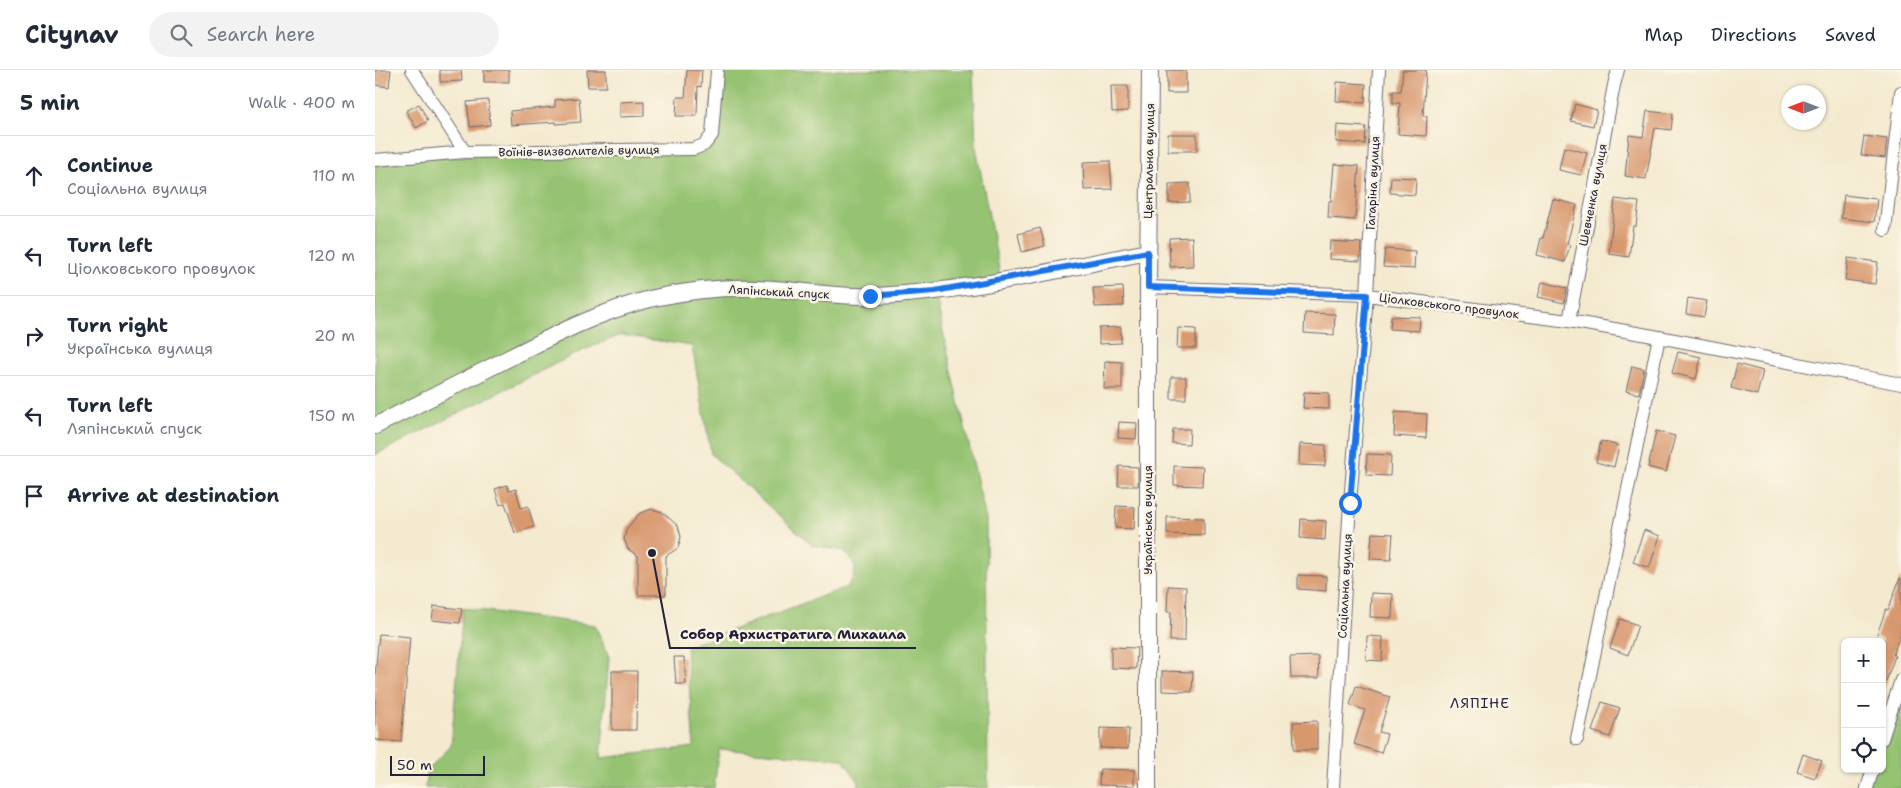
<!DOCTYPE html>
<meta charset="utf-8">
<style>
:root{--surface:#fff;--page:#f2f2f3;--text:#1f2937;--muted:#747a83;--line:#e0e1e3}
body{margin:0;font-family:"Shantell Sans",sans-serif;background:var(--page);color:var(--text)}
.controls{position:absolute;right:15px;bottom:15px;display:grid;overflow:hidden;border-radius:8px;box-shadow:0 1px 4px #0004}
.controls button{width:45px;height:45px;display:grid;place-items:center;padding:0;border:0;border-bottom:1px solid var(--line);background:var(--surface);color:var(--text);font:25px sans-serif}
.compass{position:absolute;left:1406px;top:15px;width:45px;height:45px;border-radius:50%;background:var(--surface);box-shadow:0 1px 4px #0004;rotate:270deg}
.scale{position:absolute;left:15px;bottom:12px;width:95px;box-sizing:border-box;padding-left:5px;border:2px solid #22223b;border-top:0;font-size:14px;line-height:18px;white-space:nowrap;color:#22223b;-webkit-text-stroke:4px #fcf5e5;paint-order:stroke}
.stop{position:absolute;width:15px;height:15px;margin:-11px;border:4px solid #1a73e8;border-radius:50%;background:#fff}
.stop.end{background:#1a73e8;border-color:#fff;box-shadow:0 1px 5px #0008}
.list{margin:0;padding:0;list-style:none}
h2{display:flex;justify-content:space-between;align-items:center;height:65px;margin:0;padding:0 20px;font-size:21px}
h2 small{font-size:16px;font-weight:400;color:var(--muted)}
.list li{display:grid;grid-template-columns:32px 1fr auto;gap:15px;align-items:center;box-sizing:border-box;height:80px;padding:0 20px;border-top:1px solid var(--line)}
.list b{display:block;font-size:19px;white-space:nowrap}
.list p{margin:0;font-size:16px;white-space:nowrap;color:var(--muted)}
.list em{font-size:16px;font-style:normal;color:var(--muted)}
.icon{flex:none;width:28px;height:28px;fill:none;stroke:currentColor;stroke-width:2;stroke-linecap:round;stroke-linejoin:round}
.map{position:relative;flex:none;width:1526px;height:718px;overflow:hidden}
header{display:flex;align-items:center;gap:30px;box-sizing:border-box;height:70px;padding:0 25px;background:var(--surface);border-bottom:1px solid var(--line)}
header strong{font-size:24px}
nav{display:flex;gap:28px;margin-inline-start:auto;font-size:18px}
.search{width:350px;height:45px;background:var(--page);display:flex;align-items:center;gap:12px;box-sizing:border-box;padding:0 18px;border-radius:28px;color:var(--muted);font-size:19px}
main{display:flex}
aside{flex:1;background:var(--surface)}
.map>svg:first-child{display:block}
.green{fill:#95c371;stroke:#5c7256}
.building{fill:#d8986e}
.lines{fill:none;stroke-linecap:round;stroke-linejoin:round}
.minor-casing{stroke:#6c686f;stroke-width:14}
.tertiary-casing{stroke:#6c686f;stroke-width:18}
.minor{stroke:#fff;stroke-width:12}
.tertiary{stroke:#fff;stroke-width:16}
.route{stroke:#1a73e8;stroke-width:6}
.labels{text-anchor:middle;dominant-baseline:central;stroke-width:5;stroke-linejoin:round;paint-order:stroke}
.street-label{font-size:12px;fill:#22223b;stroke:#fcf5e5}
.neighbourhood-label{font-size:14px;letter-spacing:1px;fill:#22223b;stroke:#fcf5e5}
.leader{fill:none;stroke:#22223b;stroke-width:2}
.callout-dot{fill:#22223b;stroke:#fcf5e5;stroke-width:2}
.callout-label{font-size:14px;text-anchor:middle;font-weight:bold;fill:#22223b;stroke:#fcf5e5;stroke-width:5;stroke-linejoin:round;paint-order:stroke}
</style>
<header>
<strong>Citynav</strong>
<div class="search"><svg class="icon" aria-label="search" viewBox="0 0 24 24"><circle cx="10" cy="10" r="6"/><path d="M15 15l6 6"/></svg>Search here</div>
<nav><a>Map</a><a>Directions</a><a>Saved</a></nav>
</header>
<main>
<aside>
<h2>5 min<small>Walk · 400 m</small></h2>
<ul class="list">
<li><svg class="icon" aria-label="ahead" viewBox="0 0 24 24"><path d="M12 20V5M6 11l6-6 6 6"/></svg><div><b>Continue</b><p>Соціальна вулиця</p></div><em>110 m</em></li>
<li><svg class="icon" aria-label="left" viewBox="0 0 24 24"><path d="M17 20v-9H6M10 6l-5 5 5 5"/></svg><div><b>Turn left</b><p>Ціолковського провулок</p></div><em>120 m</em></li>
<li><svg class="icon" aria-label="right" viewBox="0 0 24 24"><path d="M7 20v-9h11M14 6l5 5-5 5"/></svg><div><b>Turn right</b><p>Українська вулиця</p></div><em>20 m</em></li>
<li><svg class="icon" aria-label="left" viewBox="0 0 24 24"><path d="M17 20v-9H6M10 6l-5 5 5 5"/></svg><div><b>Turn left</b><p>Ляпінський спуск</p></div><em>150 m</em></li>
<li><svg class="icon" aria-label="arrive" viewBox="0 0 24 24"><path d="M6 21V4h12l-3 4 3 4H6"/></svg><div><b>Arrive at destination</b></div></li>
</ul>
</aside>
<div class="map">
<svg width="1526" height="718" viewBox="0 0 1526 718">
<rect width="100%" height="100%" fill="#fcf5e5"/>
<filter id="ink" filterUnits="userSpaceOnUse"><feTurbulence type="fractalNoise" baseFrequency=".02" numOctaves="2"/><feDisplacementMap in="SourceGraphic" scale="10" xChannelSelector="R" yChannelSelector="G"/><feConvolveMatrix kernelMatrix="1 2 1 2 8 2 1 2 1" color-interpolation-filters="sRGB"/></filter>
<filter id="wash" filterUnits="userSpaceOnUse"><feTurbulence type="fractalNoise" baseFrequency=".0096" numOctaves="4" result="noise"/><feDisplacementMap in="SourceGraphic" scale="20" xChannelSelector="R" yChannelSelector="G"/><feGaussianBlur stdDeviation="1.12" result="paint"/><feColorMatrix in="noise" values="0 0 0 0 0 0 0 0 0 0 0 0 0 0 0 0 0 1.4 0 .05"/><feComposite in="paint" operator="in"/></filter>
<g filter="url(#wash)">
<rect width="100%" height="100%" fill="#f4ead0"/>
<path class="green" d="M342,0H598L601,77L626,210L560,221L568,262L611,449L613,718H484V712L467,689L344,679L339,718H50L52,700L76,676L88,538L220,555L234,587L226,688L319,677L311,577L472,517L478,508L480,498L476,488L468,481L437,475L336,384L317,276L246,265L202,283L0,385V90L329,75Z
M1526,610V718H1492L1498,699H1507V669Z"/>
<g id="blocks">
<path class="building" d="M0,0H16L14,17L0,15Z
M65,0H86L87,11L65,12Z
M109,0H134V12H109Z
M212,0H231V17H213Z
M312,0H327L326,17L323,16L322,46H301L302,27H310Z
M792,0H811V23H792Z
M1028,0H1051L1048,46H1052L1051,66L1023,64L1025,33H1018V21H1026Z
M962,12L991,14L990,33L961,31Z
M736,16H753V41L737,42Z
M204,28L206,52L181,54V52L136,55L135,41L180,37V30Z
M113,30L115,55L95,57L92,32Z
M269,31V46L245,47V32Z
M44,34L53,51L41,58L31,41Z
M1200,34L1222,40L1218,56L1196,51Z
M1272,41L1298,44L1296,60L1280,58L1271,109L1250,106L1254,65L1268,67Z
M962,55L991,57L990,74L961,72Z
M793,64H822V81H793Z
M1489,66L1512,69L1510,88L1486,85Z
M1189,77L1212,83L1206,105L1184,100Z
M735,91L737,119L709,120L708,92Z
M959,94L984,96L980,150L953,148L954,131H956Z
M1016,107L1041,108L1040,125L1015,123Z
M815,113V132L794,133V114Z
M1469,125L1502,129L1499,152L1466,148Z
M1178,129L1202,135L1192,174L1195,175L1190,192L1162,185L1166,168H1168Z
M1240,129L1264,132L1261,156H1258L1254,187L1234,184Z
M665,158L670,176L647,182L643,164Z
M817,167L818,196L795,197L794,168Z
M955,171L986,173L985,191L954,189Z
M1010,179L1040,181L1039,199L1008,197Z
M1473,188L1503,192L1500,214L1470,210Z
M1167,212L1192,218L1189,233L1163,227Z
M748,217L749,236L720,237L718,218Z
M1313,228L1332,231L1329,247L1311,244Z
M930,243L960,244L959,265L929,263Z
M1016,246L1045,247L1044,261L1015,259Z
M746,257V273L724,274V258Z
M803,258L821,259V278H802Z
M1303,282L1326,287L1321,309L1297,303Z
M730,291L747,292V319H729Z
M1362,294L1388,301L1382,325L1356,318Z
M1257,296L1269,299L1264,324L1251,321Z
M796,307H811V329H796Z
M929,322L954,323V339L928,338Z
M1020,342L1052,344L1051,368L1019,366Z
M744,352L762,353L761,369L743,368Z
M798,359H815L814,374L797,373Z
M1281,361L1300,366L1291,402L1273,397Z
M1226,371L1244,376L1239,397L1221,392Z
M925,374L951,375L950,396L924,395Z
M992,384L1016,385L1015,406L991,405Z
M744,396L763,397V416H743Z
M799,396L828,397L827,416L799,415Z
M132,415L134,421L141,419L146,438L153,436L159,457L140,463L130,433L125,435L120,419Z
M741,436L760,437L759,459L740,458Z
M277,439L287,442L303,456L306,467L303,478L291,486V525H263V486L253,479L249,469L252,458L265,443Z
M792,447L829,448V465L792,464Z
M926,449L951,451L950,470L925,468Z
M1269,460L1285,466L1274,498L1258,492Z
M997,463L1018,464L1016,490L995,489Z
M923,505L951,506V521L923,519Z
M1525,508H1526V562L1518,585L1520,586L1509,617H1507V569L1501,567L1511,539L1513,540Z
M793,516L811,517L810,571H795L796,542H792Z
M996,523L1018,524L1017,548L995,547Z
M59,536L87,539L85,553L57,550Z
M1245,549L1263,555L1253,585L1235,578Z
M4,564L35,567L26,672L0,670V606Z
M992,566L1008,567L1007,591L991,590Z
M736,577L762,578L761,599L736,598Z
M943,586L944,608H916L915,587Z
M299,587H309L311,614H301Z
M237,601H262L261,660H237Z
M787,601L818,602L817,622L787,621Z
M981,616L1015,627L1004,662L1012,664L1006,683L979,674L990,640L975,635Z
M1227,632L1245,638L1235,667L1217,661Z
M942,651V680H919L918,652Z
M725,658L754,659L753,679L725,678Z
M1428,684L1447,691L1440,708L1422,702Z
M725,699L759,700V716L724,715Z"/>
</g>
</g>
<g filter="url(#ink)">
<use href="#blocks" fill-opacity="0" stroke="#6c686f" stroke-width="1"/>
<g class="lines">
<defs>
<path id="minor" d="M37,0L90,82
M0,90L90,82L318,79L329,75L337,65L342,0
M1510,160L1526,22
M773,217L992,225L1194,251L1284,267L1526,314
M1194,251L1239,15L1243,0
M1202,669L1284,267
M1507,669L1526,610
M958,718L975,433L992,225L1004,0
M1492,718L1498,699"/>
<path id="tertiary" d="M0,356C45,333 89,311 134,288C181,264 228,240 279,228C312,221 346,217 380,218C421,219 461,228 501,226C593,222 684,199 773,182
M773,718V217L775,0"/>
</defs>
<use href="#minor" class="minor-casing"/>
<use href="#tertiary" class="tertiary-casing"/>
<use href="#minor" class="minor"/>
<use href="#tertiary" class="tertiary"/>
</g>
</g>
<g class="lines" filter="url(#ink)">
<path class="route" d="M495,226L560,221L773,182V217L992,225L975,433"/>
</g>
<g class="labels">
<g class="street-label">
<text transform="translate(204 81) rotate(-1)">Воїнів-визволителів вулиця</text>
<text transform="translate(774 91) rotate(-89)">Центральна вулиця</text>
<text transform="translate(998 113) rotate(-87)">Гагаріна вулиця</text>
<text transform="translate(1218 125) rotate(-79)">Шевченка вулиця</text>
<text transform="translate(404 222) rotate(3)">Ляпінський спуск</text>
<text transform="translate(1074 236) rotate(7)">Ціолковського провулок</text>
<text transform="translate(773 450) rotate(-90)">Українська вулиця</text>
<text transform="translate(970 516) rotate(-87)">Соціальна вулиця</text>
</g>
<g class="neighbourhood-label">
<text x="1105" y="633">ЛЯПІНЕ</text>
</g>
</g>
<path class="leader" d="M277 483L295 578H541"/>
<circle class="callout-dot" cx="277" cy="483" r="5"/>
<g class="callout-label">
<text x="418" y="569">Собор Архистратига Михаила</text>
</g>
</svg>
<div class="controls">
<button>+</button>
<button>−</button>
<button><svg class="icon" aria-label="locate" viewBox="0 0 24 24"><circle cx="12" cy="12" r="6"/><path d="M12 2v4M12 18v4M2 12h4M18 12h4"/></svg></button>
</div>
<svg class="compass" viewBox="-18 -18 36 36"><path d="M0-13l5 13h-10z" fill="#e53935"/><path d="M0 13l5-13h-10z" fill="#747a83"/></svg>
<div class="scale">50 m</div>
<div class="stop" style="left:975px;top:433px"></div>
<div class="stop end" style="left:495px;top:226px"></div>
</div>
</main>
